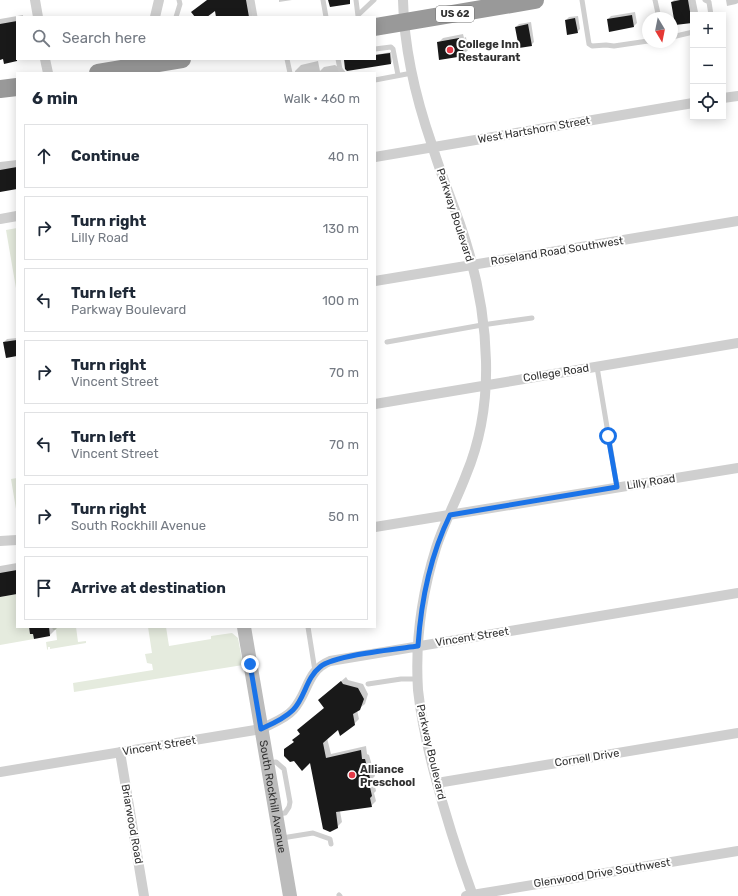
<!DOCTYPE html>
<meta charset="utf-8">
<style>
:root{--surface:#fff;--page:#f2f2f3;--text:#1f2937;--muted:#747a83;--line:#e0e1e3}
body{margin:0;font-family:Rubik,sans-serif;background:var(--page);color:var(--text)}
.controls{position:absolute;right:12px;top:12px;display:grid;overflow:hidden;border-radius:0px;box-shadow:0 2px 10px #0003}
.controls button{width:36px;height:36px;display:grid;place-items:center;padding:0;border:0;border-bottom:1px solid var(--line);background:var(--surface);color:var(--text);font:20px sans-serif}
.compass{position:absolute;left:642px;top:12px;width:36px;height:36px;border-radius:50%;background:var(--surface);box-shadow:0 2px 10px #0003;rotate:170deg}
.stop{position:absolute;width:12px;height:12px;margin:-9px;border:3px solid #1a73e8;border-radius:50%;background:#fff}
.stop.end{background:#1a73e8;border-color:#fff;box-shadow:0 1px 4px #0008}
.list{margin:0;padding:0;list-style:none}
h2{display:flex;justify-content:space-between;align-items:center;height:52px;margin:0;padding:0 16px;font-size:17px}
h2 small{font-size:13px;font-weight:400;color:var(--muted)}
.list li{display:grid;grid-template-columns:26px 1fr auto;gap:12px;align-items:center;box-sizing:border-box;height:64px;margin:0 8px 8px;padding:0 8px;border:1px solid var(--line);border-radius:0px}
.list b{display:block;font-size:15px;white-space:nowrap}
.list p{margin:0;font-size:13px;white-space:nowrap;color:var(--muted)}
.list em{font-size:13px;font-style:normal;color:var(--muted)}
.icon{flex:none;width:22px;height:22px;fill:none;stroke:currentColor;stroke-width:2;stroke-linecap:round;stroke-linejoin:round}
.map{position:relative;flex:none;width:738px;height:896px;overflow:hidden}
.search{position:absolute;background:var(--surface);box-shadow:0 2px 10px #0003;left:16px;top:16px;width:360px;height:44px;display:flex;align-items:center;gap:10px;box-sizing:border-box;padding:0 14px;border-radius:0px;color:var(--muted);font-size:15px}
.panel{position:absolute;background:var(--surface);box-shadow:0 2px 10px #0003;left:16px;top:72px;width:360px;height:556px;border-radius:0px}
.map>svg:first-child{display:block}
.green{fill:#e5ebde}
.shadow{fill:#0003}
.building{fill:#191919}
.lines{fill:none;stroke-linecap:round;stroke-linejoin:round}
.lane{stroke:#cfcfcf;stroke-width:5}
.street{stroke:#cfcfcf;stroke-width:10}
.secondary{stroke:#bcbcbc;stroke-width:14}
.highway{stroke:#999;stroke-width:18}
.route{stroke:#1a73e8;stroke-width:5}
.poi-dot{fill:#e33b49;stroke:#fff;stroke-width:1.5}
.labels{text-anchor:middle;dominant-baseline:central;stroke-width:4;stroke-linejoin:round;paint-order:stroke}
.shield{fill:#fff;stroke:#707070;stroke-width:1}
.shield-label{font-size:10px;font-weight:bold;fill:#323232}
.poi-label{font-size:11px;font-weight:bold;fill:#323232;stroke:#fff;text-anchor:start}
.street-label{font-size:11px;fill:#323232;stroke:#fff}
</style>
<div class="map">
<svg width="738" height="896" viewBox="0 0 738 896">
<rect width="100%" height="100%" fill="#fff"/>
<path class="green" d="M17,228V294L6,230Z
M17,478V509H16L11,479Z
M17,594V627H29L30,634H33L34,639L0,645V597Z
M52,627H76L78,642L86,641V643L50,649V647H48V650L47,649L46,642L57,640L56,630H53Z
M148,627H166L169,646L211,639V636L232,633L238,638L243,665L74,692L73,683L153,670L152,664L147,663L145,654L152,653Z"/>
<path class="shadow" d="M208,0H251L254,14L251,17H217L216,9L206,17H196Z
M279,0H292L279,2Z
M674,0H693L696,15H693V20L691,22L672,2Z
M726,0H738V3L736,4L727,6Z
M635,12L637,23L634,26L610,31L608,19L611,16Z
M23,15V17H17V59H23L4,63V58L0,59V19Z
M578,16L580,29L577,32L566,20L569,17Z
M531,22L534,42L531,45L516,27L519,24Z
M463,34L464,38L466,37L468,50L463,55L438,43L443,38Z
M391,52L392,62L391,63L345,60L346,59H375V55Z
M318,61L320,71L324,67L335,65L346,73H320L319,72L318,73H295V71L301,65Z
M17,160V188L0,191V162Z
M17,338V355L4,342L7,339Z
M17,563V593L0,596V566Z
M30,627H58L50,635L34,633Z
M346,677L348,680L363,684L368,694L365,704L357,710L359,719L354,724L339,728L327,738L331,754L366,746L367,754L369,755L375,776L373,778L376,791L374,793L376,801L371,806L340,811L342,822L337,827L311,761L285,749L294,742L298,736L325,707L319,700Z"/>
<path class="building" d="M207,0H246L249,17H216L215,11L207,17H195L191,12Z
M328,0H350V4L330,7Z
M680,0H688L692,23L675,25L671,2Z
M632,15L634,27L609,32L607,19Z
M575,18L578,33L567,35L565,20Z
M17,21V61L4,64L3,59L0,60V24Z
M528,24L532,46L519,48L515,27Z
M459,38V42L462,41L464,56L439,60L437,42Z
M390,53L391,64L347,71L345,69L344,60L375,59V55Z
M17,167V189L0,192V170Z
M17,340V356L6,358L3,342Z
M17,570V594L0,597V573Z
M29,627H49L50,636L34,639L33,634H30Z
M341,681L343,684L358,688L364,699L360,710L353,714L355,725L340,736L338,730L323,743L326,758L361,750L362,759H365L371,782L369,783L372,796L370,798L372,807L336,812L338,828L330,832L323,829L310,763L302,771L294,761L290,762L284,756V749L294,742L292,740L300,734L297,730L324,708L318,700Z"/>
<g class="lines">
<path class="lane" d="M252,0L255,17
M323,0L326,17
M356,0L358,16
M582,0L589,44L592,46L606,45L614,46L648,41
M655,0L659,18
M693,0L696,15
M705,0L709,2L711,15
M358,15L374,0
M176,17L180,4L179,0
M672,37L693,32
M375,49L391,47L393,49L398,75
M287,59L290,73
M338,59L340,69L343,73
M375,80L412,73
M387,342L482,325L532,318
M597,367L617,487
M308,627L315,671
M368,684L401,679H418
M268,763L276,762L284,769L290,802L289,807L285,813L277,814
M282,838L313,833L330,839L331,844
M339,895L340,896"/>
<path class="street" d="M35,0L38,17
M403,0C404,49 416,99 432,145C440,172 451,198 460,224C475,267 485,315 486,361C487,399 481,439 466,475C457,499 444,523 436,548C422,593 415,642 418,690C421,718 427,745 434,772C445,814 458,855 473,896
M155,17L159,0
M45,59L48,73
M723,98L738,96
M375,157L693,103
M0,219L17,216
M375,281L738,221
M375,404L738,343
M375,527L738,468
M0,541L17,540
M120,752L144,896
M0,772L261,729C272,723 285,719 293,710C309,692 306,671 330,661L738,593
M437,783L738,733
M466,896L738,851"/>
<path class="secondary" id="s1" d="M244,627L290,896"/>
<path class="highway" d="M375,27L535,0
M98,73L182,59
M0,89L17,87"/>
</g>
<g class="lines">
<path class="route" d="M250,664L261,729C272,724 284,719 293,710C305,698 306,678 320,667C334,655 397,649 418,646C421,601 430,556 450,515L617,487L608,436"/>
</g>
<g class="poi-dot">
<circle cx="450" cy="50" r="4"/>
<circle cx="352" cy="775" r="4"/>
</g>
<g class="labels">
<rect class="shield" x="436" y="6" width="38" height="16" rx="3"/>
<g class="shield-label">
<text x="455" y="14">US 62</text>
</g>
<g class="poi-label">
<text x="458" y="44">College Inn<tspan x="458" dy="13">Restaurant</tspan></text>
<text x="360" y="769">Alliance<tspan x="360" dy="13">Preschool</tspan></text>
</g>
<g class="street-label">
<text transform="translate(534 130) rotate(-10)">West Hartshorn Street</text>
<text transform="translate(455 215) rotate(72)">Parkway Boulevard</text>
<text transform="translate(557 251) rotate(-9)">Roseland Road Southwest</text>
<text transform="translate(556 373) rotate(-9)">College Road</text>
<text transform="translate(651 482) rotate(-9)">Lilly Road</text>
<text transform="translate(472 637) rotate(-9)">Vincent Street</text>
<text transform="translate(159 746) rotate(-9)">Vincent Street</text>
<text transform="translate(431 752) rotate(77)">Parkway Boulevard</text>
<text transform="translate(587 758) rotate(-9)">Cornell Drive</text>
<text stroke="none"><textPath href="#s1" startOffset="172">South Rockhill Avenue</textPath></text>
<text transform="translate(132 824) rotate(80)">Briarwood Road</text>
<text transform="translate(602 873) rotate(-9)">Glenwood Drive Southwest</text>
</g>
</g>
</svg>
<div class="controls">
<button>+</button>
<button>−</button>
<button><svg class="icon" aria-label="locate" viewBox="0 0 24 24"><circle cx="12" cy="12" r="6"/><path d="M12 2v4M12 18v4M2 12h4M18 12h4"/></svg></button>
</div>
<svg class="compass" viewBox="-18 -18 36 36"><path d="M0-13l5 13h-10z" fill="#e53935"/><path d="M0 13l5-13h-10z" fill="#747a83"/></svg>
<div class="stop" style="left:608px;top:436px"></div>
<div class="stop end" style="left:250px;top:664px"></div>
<div class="search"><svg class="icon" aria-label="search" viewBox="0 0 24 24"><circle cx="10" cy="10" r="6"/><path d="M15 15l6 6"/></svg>Search here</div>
<section class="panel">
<h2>6 min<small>Walk · 460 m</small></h2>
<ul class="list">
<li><svg class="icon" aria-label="ahead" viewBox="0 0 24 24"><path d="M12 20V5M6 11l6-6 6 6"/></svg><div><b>Continue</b></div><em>40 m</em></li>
<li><svg class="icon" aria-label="right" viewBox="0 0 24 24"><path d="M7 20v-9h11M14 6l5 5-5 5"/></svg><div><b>Turn right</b><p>Lilly Road</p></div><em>130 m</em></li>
<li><svg class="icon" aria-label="left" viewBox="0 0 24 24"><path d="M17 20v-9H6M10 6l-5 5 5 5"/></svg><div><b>Turn left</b><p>Parkway Boulevard</p></div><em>100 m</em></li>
<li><svg class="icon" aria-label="right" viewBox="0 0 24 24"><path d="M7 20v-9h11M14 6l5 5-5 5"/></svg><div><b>Turn right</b><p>Vincent Street</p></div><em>70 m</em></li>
<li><svg class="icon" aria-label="left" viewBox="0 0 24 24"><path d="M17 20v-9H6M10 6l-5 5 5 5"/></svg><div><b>Turn left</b><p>Vincent Street</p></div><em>70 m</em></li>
<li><svg class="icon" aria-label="right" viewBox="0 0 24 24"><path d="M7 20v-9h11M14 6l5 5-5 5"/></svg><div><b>Turn right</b><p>South Rockhill Avenue</p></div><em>50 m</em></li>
<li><svg class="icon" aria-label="arrive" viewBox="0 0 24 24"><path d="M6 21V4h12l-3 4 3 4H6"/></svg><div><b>Arrive at destination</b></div></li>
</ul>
</section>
</div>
